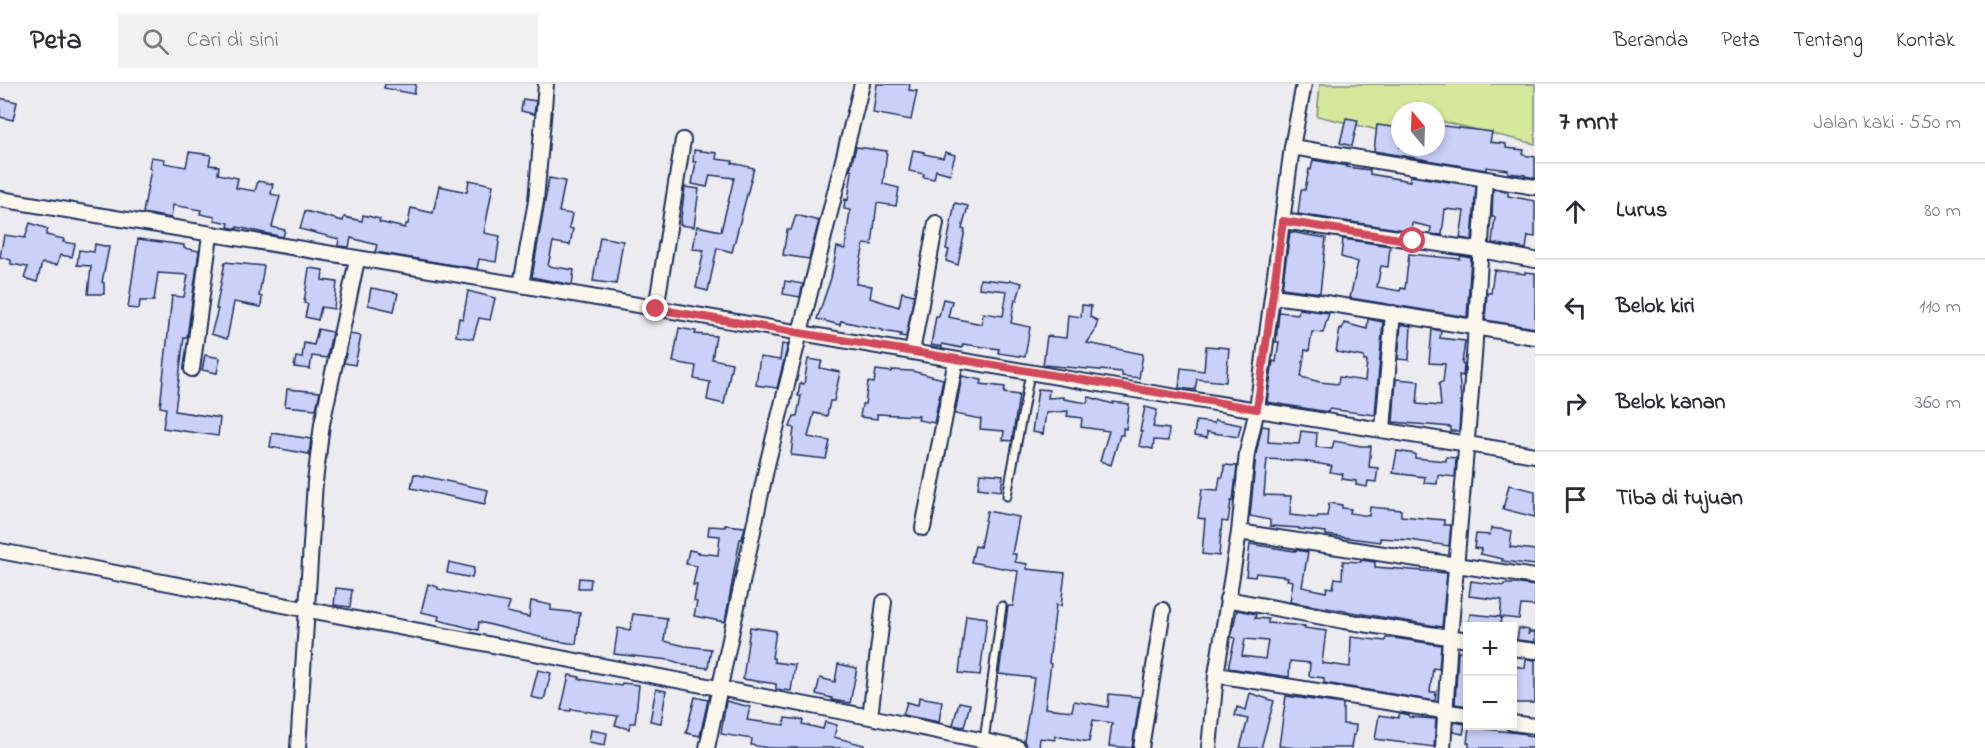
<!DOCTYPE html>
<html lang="id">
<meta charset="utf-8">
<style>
:root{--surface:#fff;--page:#f2f2f3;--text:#2b2b33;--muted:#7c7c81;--line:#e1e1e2}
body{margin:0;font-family:"Indie Flower",sans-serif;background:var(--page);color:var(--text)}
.controls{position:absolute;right:18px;bottom:18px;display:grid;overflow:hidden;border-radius:0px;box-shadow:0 3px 9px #0003}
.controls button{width:54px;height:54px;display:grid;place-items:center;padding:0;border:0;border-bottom:2px solid var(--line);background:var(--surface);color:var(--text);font:30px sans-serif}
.compass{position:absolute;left:1391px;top:18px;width:54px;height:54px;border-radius:50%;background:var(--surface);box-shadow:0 3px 9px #0003;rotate:341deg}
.stop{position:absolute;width:18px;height:18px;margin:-14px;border:4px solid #d1495b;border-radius:50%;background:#fff}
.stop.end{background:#d1495b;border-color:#fff;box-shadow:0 2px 6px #0008}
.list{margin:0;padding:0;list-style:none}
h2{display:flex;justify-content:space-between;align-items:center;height:78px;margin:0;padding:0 24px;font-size:26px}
h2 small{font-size:20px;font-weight:400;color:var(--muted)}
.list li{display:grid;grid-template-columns:39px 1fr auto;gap:18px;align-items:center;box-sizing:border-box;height:96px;padding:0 24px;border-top:2px solid var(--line)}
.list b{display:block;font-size:22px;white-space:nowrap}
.list em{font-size:20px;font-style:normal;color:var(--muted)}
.icon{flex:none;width:33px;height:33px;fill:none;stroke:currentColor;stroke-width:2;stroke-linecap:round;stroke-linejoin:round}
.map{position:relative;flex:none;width:1535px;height:664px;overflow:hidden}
header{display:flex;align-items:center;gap:36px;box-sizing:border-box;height:84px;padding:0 30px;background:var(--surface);border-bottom:2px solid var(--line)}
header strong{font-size:28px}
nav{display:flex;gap:33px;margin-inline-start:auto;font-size:21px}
.search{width:420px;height:54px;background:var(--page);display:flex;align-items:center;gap:15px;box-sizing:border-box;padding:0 21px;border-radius:0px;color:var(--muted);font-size:22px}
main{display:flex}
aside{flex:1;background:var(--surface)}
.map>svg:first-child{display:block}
.green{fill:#d5e89c;stroke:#788c7d;stroke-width:1.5}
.building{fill:#cad0f8;stroke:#1b2f5e;stroke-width:1.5;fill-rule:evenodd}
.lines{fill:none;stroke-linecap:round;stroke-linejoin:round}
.service-casing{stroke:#1b2f5e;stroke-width:11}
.minor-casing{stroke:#1b2f5e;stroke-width:18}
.service{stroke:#fbf7ec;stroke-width:7}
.minor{stroke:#fbf7ec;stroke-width:14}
.route{stroke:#d1495b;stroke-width:8}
</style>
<header>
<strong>Peta</strong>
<div class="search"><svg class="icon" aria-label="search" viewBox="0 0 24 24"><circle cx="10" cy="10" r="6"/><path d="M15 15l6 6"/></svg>Cari di sini</div>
<nav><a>Beranda</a><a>Peta</a><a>Tentang</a><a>Kontak</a></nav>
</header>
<main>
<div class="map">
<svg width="1535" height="664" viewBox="0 0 1535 664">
<rect width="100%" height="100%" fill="#ecebf0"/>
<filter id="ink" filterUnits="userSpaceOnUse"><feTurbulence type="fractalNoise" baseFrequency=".0167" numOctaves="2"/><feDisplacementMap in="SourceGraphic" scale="12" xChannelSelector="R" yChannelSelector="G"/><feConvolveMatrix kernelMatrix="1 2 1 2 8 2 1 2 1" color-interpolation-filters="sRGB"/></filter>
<g filter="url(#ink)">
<path class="green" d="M1320,0H1535V60L1436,36V27H1400V51L1317,32Z"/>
<path class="building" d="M385,0H416L414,10L384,4Z
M877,0H910L909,6L917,7L911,36L873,29Z
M0,14L17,18L13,36L0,33Z
M523,15L536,17L534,30L521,27Z
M1346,34L1358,36L1352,62L1340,59Z
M1377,41L1400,44V63H1436V41L1492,48L1490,58L1506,60V64L1524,66L1523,71L1535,73V94L1525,92V91L1508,89V86L1486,83V86L1374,67Z
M856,63L887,67L883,100L899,104L896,122L877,119L872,161L864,160L856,200L872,202L870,214L899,223L902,208L914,211L906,253L900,252L901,250L883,247V246L841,237L840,241L817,235L831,194L837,163L845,165L850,126L844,125L845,115L848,116L852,87L850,86Z
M694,66L717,69L716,75L733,77L732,79L754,84L732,168L717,164L708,207L696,204L704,166L693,165L697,142L721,147L734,94L710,91L707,103L692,100L696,78H693Z
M913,66L924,68V70L943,74L945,68L955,71L950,90L936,86L934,95L923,93L924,90L909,87Z
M189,68L211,71L209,81L219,82L218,90L238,94L236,104L255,107L258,97L273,100L271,110L280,112L272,143L285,146L283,153L237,143V145L228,143L229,139L214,136L215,133L200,130L201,126L173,121L171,134L143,129L151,85L149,84L151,73L165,75L164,79L186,83Z
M1313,76L1347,82L1346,83L1370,86V90L1410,97V92L1417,93L1476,102L1472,156L1460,154L1464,127L1445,125L1442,151L1430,150L1431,143L1412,139L1411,147L1298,130L1301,106H1305L1309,85L1311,86Z
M549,94L565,97L559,128L572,130L569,144L573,145L570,161L553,158L548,182L574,186L572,201L532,193Z
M469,96L493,101L484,149L500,152L496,178L479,175L477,185L375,168L377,161L351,154L349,163L338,162L339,155L300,145L305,127L343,137L344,133L362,137L363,131L380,135L379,138L405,144L406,140H408L411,124L433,129L439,102L467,108Z
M685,103L699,105L694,143L680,141Z
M1493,105L1508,108V112L1535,117V153L1528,152L1526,165L1492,159L1495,133H1492Z
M955,119L968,122L962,145L965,146L958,181L946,177L949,166L946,165Z
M796,131L819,137L809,175L783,171L787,146H791Z
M30,139L48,145L46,151L64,155L63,158L75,160L72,173L60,171L57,181L42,179L37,198L24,194L28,183L11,180V176L0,173L4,151L25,154Z
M1290,148L1326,154L1320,209L1282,204Z
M600,153L623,157L616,200L593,197Z
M138,155L184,161V164L199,167L187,253H184L175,327L220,334L218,352L163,344L166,324L160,323L172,212L184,213L188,191L158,189L154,217H140L139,225L128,224Z
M1343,155L1390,162L1388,183L1381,182L1377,203L1400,207L1401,204L1405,205L1409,170L1460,175L1461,172L1471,174L1467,233L1350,214L1358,178L1341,173Z
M95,160L109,163L102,198L104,199V210H88L91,182L77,181L79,166L94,168Z
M225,178L264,182L259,212L262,213L261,223L234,218L227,255L211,250L218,225H216Z
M309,184L323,186L322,196L337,198L334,225L321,223L318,236L305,233L308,220L304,219Z
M1494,186L1525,190V188L1535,189V244L1485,236L1487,209H1491Z
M980,195L1009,198L1010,196L1022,199L1017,216L1015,215L1011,239L1030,243L1025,273L998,269L999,265L963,260L962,264L942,260V263L931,261L936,232H939L943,215L952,217L948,233L982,240L983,229L1003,232L1007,207L979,204Z
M785,197L803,200L800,213L783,210Z
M371,204L398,209L394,227L368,221Z
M468,207L495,214L490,236L479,234L473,255L456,252L459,234L463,235Z
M1082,221L1091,222L1090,233L1098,237L1094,249L1087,259L1143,270L1139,294L1122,292V288L1043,281L1047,252L1066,254L1068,231L1081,233Z
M1299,225L1329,229L1323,249L1312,248L1309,267L1305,266L1301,293L1320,298L1338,300L1339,293L1365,297L1367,277H1364V273L1336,268L1340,244L1342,245L1344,239L1367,245L1368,235L1383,238L1375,331L1329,325L1328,328L1267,318L1273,277L1276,278L1279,258H1276L1279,228L1298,230Z
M1401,240L1411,242L1409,276L1398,275Z
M679,244L696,247L695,250L716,252L712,275L732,279L724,320L707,316L710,298L694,295L696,282L673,278Z
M318,245L332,248L327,274L312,272L310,285L294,283L296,273L302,274L304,259L314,261Z
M1432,245L1441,247L1440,254L1465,257L1462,280L1464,281L1463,292L1459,291L1461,315L1459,347H1451V343L1393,338L1396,295L1419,297L1417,320L1441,322L1439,299L1443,298L1445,280L1429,279Z
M350,250L361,252L355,281L344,279Z
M782,260L788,261L777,304L756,301L760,273L780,276Z
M1206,262L1229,264L1226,298L1197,295L1195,306L1179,304L1181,284L1204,287Z
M205,271L220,274L217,289L202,286Z
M808,275L822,277L820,284L840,288L834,317H830L827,332L814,329L808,353L830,357L826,375L791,371L794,344L790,343L794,332H797L801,312H798L800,299L804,300Z
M876,286L892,288V286L912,287L943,295L934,339L918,336L919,332L877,330V335L860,333L862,320H865L868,298L874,299Z
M962,292L982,296L981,300L1005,303L1004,309L1019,311L1012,357L1003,356L1004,347L980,345L981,335L955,330Z
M287,305L320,308L316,325L285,322Z
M1038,305L1049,306L1048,314L1064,313V315L1087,319L1089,313L1113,320V318L1129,320L1126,345L1123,344V351H1120L1111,381L1100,377L1109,347L1081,343L1082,334L1067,332L1068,327L1046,329L1043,350L1032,348Z
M1145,323L1157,326L1153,343L1169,345L1168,357L1154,356L1153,365L1139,362L1142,348L1140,347Z
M1215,336L1241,341L1238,353L1207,348V354L1194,352L1196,337L1214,339Z
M1262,342L1269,343L1268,358L1299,360L1301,347L1317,349L1316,363L1332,365L1334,357L1361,362H1371L1369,383L1378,384L1376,398L1368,397L1367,403L1356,401V397L1342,395L1343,390L1330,388L1332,382L1303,377L1267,375L1264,411L1291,412L1290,431L1317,434L1318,432H1327L1329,419L1342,421V424L1351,425L1350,429L1369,432L1370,423L1401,426V432L1444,436V441H1451L1449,462L1410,456L1380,454V458L1326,451V448L1299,445V444L1270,442V436L1250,432L1256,370Z
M272,349L311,355L309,370L270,363Z
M1397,367L1415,370V374L1446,377V373L1456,374L1455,393L1438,391L1437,400L1424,399L1425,393L1393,389Z
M1224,381L1237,382L1233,417H1231L1228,438L1222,437L1219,472L1202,470L1205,435L1198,434L1202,405L1218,406L1220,393H1223Z
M980,389L1003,391L1001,407L978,404Z
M414,390L488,406L485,420L411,404Z
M1509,401L1535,407V433L1503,425Z
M987,427L1019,433L1012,470H1016L1015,478L1027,480V485L1065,489L1061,522L1056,521L1049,579L1051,580L1045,624L1072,627L1074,617L1108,623L1109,610L1140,613L1132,664L1109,662L1112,639L1093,636L1089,658L1055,652V656L1040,654L1039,664L1027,663L1024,657L1034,594L999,590L1008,522H1013L1018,487L971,478L975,462L980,463Z
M725,441L745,443L742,455H740L725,538L694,532L697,518L694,517L697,501H693L697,482L686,480L689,466L699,468L698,469L718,471L720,452L708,451L709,442L725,443Z
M1491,444L1512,447L1510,463L1535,466V481L1502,477L1503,475L1480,470L1481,465L1474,464L1476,450L1490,451Z
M1250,460L1295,467V466L1308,468L1302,503L1326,508L1327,503L1333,504L1335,494L1342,495L1343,477L1361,478V476L1375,478V483L1447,489L1442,543L1290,518L1293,497L1287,496L1288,493L1256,489L1255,493L1246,492Z
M449,478L474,484L472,494L447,489Z
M579,494L591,495L590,504H578Z
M1471,497L1504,502V500H1520L1535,502V522L1521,521L1519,535L1500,533L1502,516L1469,512Z
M428,500L438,503V505L510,519L507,528L529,533L531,517L551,521V526L580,529L576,560L556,557L479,538L478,546L438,536L439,532L421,528Z
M336,504L352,506L350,523L334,521Z
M1237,526L1256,530L1255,534L1268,535V539L1305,542L1304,544L1326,547L1322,579L1350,583L1351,553L1385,557L1386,554H1394L1441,561L1439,585L1433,584L1430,608H1436L1435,617L1324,599V594L1309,592L1310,579L1290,577L1289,593L1228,584L1235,554L1231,553ZM1245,555L1268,557L1265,575L1242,572Z
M633,530L667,534L664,557L685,562L711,565L708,584L683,581V580L670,576L614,570L618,544L630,546Z
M1470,530L1501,533L1500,543H1468Z
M966,531L987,534L980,591L959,589Z
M750,543L776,547L772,574H774V578L795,581L791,607L776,605V600L743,595Z
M1519,544L1529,546L1528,551L1529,548H1535V558L1517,556Z
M1458,568L1467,569V622L1455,620Z
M1526,575L1535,576V619H1514L1516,598H1512L1514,582L1525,584Z
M838,580L857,584L850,619L832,616V614L816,610L820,594L835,598Z
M538,586L551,589L544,616L531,613Z
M569,591L580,593L579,595L621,602L622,599L639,601L635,639H630L629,645L615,641L618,632L571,625V627L561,626Z
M656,605L666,607L661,639L650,637Z
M1250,609L1274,617L1261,664H1240L1248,635L1235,632L1237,623L1246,626Z
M1286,612L1343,620V640L1356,641L1355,651H1353L1351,664H1296L1279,662Z
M695,613L708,616L700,652L686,649Z
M919,613L942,617L939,638L903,631L907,618L918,621Z
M726,617L750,623L747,636L784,641L785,634L803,636L802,640L823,645L825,638L837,641L834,653L864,661V664H769L751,661L752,655L721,650Z
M959,618L970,620L964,643L953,641Z
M1400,629L1409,631V633L1436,635L1434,663L1375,655L1379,631L1398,634Z
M1454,638L1465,640L1463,650L1453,648Z
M1469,643L1527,650L1526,652L1535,653V664H1469V659H1467Z
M591,646L607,649L605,661L589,658Z"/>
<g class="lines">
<defs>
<path id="service" d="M1007,412L1030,289
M984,657L1002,522"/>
<path id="minor" d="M1304,0L1292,63L1257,325L1247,369L1239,448L1535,493
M1292,63L1535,103
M0,115L521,201L1122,304L1535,371
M1283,137L1480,166L1535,176
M521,201L536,117L546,0
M1272,212L1319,218L1535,253
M656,225L683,56
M912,268L936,139
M192,285L210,151
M1383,345L1393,229
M923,444L956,276
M0,467L870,633L1018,664
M1227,515L1344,537L1468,556
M1512,564L1535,567
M1216,591L1468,631
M870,633L884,518
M1512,639L1535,642
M298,664L315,398L322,340L357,176
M707,664L767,381L862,0
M1141,664L1163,526
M1209,664L1216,591L1239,448
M1443,664L1450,554L1474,272L1485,95"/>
</defs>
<use href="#service" class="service-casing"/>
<use href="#minor" class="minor-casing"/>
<use href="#service" class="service"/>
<use href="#minor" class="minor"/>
</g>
</g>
<g class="lines" filter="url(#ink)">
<path class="route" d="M656,225L1257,325L1283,137L1413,157"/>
</g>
</svg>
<div class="controls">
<button>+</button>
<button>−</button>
</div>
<svg class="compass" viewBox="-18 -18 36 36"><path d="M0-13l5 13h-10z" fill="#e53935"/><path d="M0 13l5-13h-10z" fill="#7c7c81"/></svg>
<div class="stop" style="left:1413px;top:157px"></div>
<div class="stop end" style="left:656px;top:225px"></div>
</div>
<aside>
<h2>7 mnt<small>Jalan kaki · 550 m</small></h2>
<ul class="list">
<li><svg class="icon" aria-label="ahead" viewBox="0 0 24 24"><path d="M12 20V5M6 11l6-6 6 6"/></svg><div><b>Lurus</b></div><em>80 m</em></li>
<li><svg class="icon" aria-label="left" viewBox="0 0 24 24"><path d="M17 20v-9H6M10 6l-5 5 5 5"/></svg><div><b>Belok kiri</b></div><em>110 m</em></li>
<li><svg class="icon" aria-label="right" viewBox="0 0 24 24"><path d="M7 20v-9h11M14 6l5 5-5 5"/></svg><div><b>Belok kanan</b></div><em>360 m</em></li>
<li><svg class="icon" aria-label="arrive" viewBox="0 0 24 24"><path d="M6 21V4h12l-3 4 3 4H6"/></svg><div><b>Tiba di tujuan</b></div></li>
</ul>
</aside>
</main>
